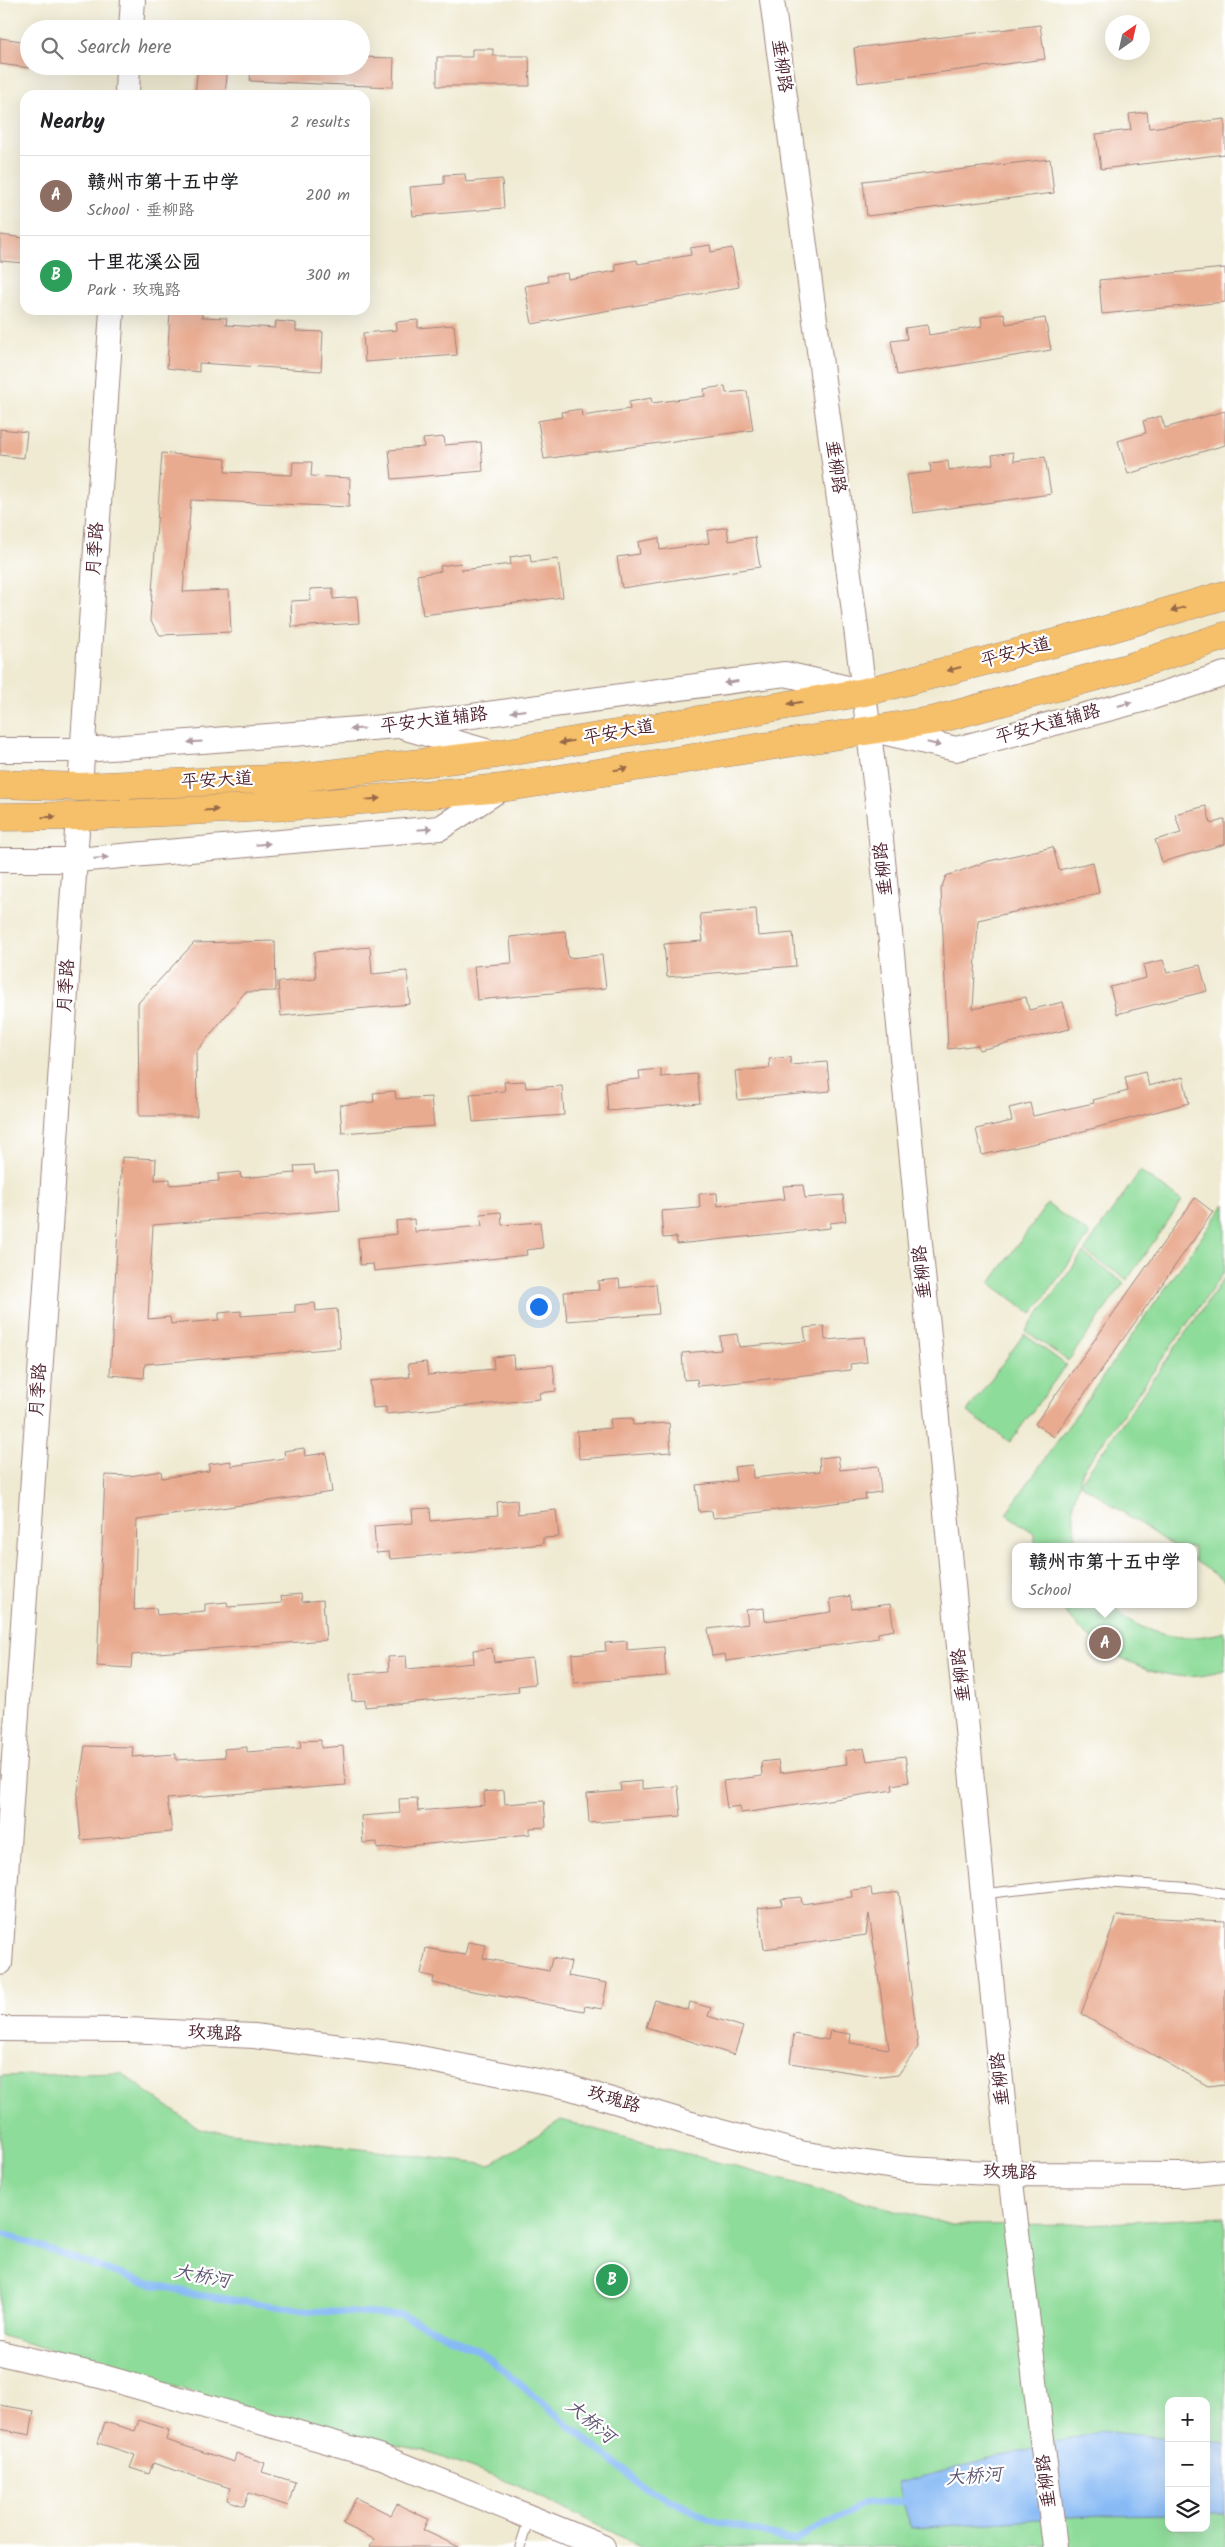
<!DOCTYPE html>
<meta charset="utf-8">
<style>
:root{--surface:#fff;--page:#f2f2f2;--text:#202124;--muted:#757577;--line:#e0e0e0;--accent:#ea580c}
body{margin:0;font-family:Kalam,"LXGW WenKai TC",sans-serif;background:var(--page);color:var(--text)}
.controls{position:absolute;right:15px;bottom:15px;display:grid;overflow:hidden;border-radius:10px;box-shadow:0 5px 20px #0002}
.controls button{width:45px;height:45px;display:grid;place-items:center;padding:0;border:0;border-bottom:1px solid var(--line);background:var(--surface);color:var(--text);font:25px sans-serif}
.compass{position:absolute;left:1105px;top:15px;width:45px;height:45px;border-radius:50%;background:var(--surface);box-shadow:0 5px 20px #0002;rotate:34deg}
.you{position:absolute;left:538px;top:1306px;width:18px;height:18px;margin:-12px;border:4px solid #fff;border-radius:50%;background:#1a73e8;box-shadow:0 0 0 8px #1a73e833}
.badge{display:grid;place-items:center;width:32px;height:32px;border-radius:50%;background:var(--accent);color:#fff;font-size:16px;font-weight:700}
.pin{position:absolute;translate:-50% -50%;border:2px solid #fff;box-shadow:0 1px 5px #0006}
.popup{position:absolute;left:1012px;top:1543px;width:185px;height:65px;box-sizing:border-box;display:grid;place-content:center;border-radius:10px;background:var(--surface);filter:drop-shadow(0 1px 4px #0005);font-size:16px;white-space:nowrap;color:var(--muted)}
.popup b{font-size:19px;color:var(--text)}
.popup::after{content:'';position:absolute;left:50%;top:100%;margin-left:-10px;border:10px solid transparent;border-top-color:var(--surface)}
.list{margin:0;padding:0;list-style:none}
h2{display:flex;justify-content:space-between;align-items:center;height:65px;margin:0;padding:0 20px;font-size:21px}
h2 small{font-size:16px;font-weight:400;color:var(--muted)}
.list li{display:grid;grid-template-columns:32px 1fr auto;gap:15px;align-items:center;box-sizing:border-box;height:80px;padding:0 20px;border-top:1px solid var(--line)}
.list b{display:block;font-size:19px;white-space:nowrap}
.list p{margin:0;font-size:16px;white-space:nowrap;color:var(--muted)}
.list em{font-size:16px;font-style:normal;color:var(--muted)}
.icon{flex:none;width:28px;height:28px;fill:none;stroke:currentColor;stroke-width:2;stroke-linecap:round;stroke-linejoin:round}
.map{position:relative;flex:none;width:1225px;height:2547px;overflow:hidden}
.search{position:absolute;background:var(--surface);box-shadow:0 5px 20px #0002;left:20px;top:20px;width:350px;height:55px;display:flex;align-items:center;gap:12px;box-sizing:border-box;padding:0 18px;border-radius:28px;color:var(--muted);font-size:19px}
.panel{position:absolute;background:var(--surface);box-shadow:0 5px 20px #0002;left:20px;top:90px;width:350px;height:225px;border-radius:15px}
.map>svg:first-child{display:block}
.green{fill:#8edc9a;stroke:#6c7e62;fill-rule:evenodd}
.water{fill:#87baf5;stroke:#686c90}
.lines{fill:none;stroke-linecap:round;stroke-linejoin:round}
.stream{stroke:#87baf5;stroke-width:7}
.building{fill:#e9ab90}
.service-casing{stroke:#9c847e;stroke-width:11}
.tertiary-casing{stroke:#9c847e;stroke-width:26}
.primary-casing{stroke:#9c847e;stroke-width:29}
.service{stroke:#fff;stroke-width:9}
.tertiary{stroke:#fff;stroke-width:24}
.primary{stroke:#f6c06b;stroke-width:28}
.oneway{fill:#976748}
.oneway2{fill:#ae9aa0}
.labels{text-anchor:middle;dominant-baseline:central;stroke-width:4.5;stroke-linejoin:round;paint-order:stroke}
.street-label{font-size:18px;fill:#4a1f2b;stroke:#fff}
.water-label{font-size:19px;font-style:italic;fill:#5f5572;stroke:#fff}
</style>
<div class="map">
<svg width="1225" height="2547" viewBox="0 0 1225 2547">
<rect width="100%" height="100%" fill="#fff"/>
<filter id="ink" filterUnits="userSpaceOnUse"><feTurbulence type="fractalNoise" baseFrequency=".02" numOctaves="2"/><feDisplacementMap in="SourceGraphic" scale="10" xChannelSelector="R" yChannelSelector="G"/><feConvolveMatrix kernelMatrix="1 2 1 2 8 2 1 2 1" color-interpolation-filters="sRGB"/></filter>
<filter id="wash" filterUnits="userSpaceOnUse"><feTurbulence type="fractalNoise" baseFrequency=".0096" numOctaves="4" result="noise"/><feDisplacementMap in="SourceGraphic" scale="20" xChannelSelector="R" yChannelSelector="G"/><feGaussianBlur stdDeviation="1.12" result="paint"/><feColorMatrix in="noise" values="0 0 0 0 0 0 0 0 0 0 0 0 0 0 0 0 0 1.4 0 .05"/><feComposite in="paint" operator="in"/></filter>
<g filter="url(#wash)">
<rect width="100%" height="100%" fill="#efead1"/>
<path class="green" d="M1140,1171L1182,1201L1127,1280L1084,1251Z
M1047,1204L1090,1234L1032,1314L990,1283Z
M1225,1204V1271L1083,1470L1073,1503L1076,1547H1036L1034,1533L1006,1514Z
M1083,1253L1124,1283L1068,1361L1026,1331Z
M1225,1277V1581L1194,1560V1547H1174L1080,1483Z
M1024,1334L1066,1365L1010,1442L967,1412Z
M1060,1604C1075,1604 1092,1602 1107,1604C1115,1605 1122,1616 1129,1620C1161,1639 1189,1641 1225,1632V1671C1208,1675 1189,1679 1171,1675C1130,1668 1083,1641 1060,1604Z
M121,2073L199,2129L490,2165L561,2120L951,2225L1088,2224L1225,2217V2547H641L517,2485L424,2451L304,2425L0,2335V2076ZM1169,2401H1206V2528H1169Z"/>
<path class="water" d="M1098,2431L1169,2438V2515L1103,2516L911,2528L898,2483Z
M1206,2441L1225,2443V2514H1206Z"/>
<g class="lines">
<path class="stream" d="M0,2233L131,2278L197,2295L311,2311L402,2315L480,2351L642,2486L710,2519L794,2541L861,2505L912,2499"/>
</g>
<g id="blocks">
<path class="building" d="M1040,25L1045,59L858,83L854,48Z
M0,38L29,42V68L0,64Z
M472,49H493V56H529L530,86H437V57H472Z
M361,57L394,58L393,87L250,81L251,66H361Z
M198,66H228L225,95H195Z
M1147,112L1149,128L1225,119V154L1101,169L1096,134L1131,130L1129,114Z
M1050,159L1054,193L867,216L863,181Z
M465,174L466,182L502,179L504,208L413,216L410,187L444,184V175Z
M0,235L25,238V263L0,261Z
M710,245L711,252L732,248L739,287L532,324L525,286L548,282L547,276L567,273L568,279L616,271L615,264L637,260L638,264L691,255L690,248Z
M1225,268V302L1102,314L1099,280Z
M170,310H202V317L227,318L226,325L275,328L276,321L296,323V331L323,332L321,371L199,363V372L167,368Z
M1004,313L1006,324L1045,318L1051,350L897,375L891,341L907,339L905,328L927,325L929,335L982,326L981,317Z
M418,320V328L454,325L457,355L365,362L363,333L397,330L396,322Z
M725,386L726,393L747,391L753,430L544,459L538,421L562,417L561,412L581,409L582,416L630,409L629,402L651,398L652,403L705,396L704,389Z
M1225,411V445L1128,474L1118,441L1146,433L1143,421L1161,416L1165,428Z
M0,429L27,432L24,458L0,455Z
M444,437L445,445L481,442L483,471L392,479L389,450L424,447L423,439Z
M1013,452L1014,461L1045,457L1051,494L913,513L907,475L931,472L930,463L948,461L949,470L993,464L992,455Z
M162,453L226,459L225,472L292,475L293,462H312L311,476L350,478L349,507L191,500L183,592L229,590L231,632L160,635L150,620Z
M727,527L729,541L755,537L760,567L622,588L617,557L640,554L638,542L659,538L660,550L709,543L707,531Z
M530,554L531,562L558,559L563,597L423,615L417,575L441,571L440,566L461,563L462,570L511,564L510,557Z
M333,588V599L357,597L359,623L292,627L291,601L311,600L310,589Z
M1206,806L1211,824L1225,819V844L1162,862L1155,840L1181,833L1175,814Z
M1053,847L1059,870L1093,862L1099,893L978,920L973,1009L1026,997L1029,1010L1063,1002L1070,1029L979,1050L978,1045L948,1049L941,889L946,876L989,861Z
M756,909L758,936L793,933L796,966L667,977L664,944L703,941L700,914Z
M565,931L568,958L602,955L606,988L477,1000L474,966L512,963L510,937Z
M275,941L276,991L245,992L196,1052L197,1116H139L138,1003L194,943Z
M370,947L372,974L407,971L410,1004L281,1016L278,982L316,979L314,952Z
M1163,960L1167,973L1200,965L1207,991L1117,1014L1110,987L1146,978L1143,965Z
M790,1057L791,1065L827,1062L830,1091L738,1100L735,1071L770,1068L769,1059Z
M661,1069V1077L697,1074L700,1103L608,1111L606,1082L640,1079L639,1071Z
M1145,1072L1149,1086L1183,1077L1189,1103L1072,1134V1135L982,1155L976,1129L1012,1121L1009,1108L1030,1103L1033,1116L1094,1103L1093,1100L1128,1091L1125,1077Z
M525,1081L526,1088L562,1086L564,1115L473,1122L470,1094L505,1091L504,1082Z
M395,1091L396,1099L431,1097L434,1126L342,1133L340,1105L374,1102L373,1093Z
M122,1157L156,1159L155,1180L170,1179V1185L219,1181L218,1174L240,1172L241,1178L295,1173L294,1166L314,1165L315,1173L337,1171L340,1210L153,1225L148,1319L170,1317L171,1324L219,1320V1313L241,1311V1316L295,1312V1305L315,1303L316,1311L337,1309L340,1348L145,1364L144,1378L110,1375Z
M803,1185L805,1198L843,1195L846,1221L830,1223V1228L677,1244L676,1237L663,1238L661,1211L700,1208L699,1194L717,1193L718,1206L785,1199L783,1186Z
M1195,1198L1213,1212L1054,1437L1035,1424Z
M501,1212L502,1225L540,1222L543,1248L526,1250L527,1255L374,1271L373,1264L360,1265L358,1238L397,1234L396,1221L414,1219L415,1232L482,1226L480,1214Z
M619,1279L620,1288L656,1284L659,1314L567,1321L564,1292L599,1290L598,1281Z
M824,1326L825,1340L864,1337L867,1362L850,1364L851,1370L721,1384L698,1386L697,1379L684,1380L682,1353L721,1350L720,1336L737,1334L739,1347L806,1341L804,1328Z
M513,1355L514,1368L553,1365L556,1391L539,1393L540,1399L386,1414V1407L373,1408L370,1381L410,1377L408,1364L426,1362L428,1375L494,1369L493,1357Z
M632,1418L633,1425L669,1423L671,1452L579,1459L577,1431L611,1428L610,1419Z
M304,1448L305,1456L326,1453L332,1492L137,1520L134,1610L156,1608L157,1615L205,1611V1604L227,1602L228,1607L282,1603L281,1596L301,1594L302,1602L323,1600L326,1640L132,1655L131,1668L97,1666L105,1475L130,1476L161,1471L162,1478L209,1471V1464L231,1461V1466L285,1458L284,1451Z
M838,1456L840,1470L878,1466L881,1492L865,1494L866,1499L737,1515L713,1518L712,1511L699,1512L696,1485L736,1481L734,1467L752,1465L753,1478L820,1471L819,1458Z
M517,1500L518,1514L556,1510L559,1537L543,1538V1544L414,1557L390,1559L389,1552L376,1553L374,1526L413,1523L412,1509L430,1508L431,1521L498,1515L497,1502Z
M850,1596L852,1609L890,1604L894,1630L878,1633V1638L750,1658L726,1661L725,1654L712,1656L708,1629L748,1624L746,1610L764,1608L765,1621L832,1612L830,1599Z
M627,1641V1650L664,1647L666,1676L574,1683L572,1654L606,1651L605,1643Z
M492,1648L494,1662L532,1658L535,1684L518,1686L519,1692L365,1707V1700L352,1701L350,1674L389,1671L388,1657L406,1656L407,1669L474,1663L473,1650Z
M321,1740V1748L343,1746L346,1785L167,1799L172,1832L81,1840L77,1798L85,1746L133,1747L132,1757L176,1754V1760L225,1757L224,1749L247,1747V1752L301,1748L300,1741Z
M864,1748L867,1761L905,1756L909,1782L892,1785L893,1790L764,1810L741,1813L740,1806L727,1808L723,1781L762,1776L761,1762L778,1760L780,1773L847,1764L845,1751Z
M642,1781V1789L678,1786L681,1816L589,1823L587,1794L621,1791L620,1783Z
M504,1790L505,1804L544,1801L546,1827L530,1828V1834L377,1849V1842L363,1843L361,1816L400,1813L399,1799L417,1798L418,1811L485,1805L484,1792Z
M871,1888L872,1896L899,1892L918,2047L898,2075L881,2077L790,2063L794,2034L828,2040L830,2031L851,2034L850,2043L889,2049L869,1914L866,1935L764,1949L758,1908L782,1905L781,1899L801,1897L802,1904L852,1897L851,1890Z
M1117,1916L1225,1921V2084L1208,2086L1081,2014Z
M468,1942L486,1945L483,1958L549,1971L552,1958L571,1962L568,1976L607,1983L602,2009L585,2006L584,2011L456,1988L433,1983L434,1977L421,1974L426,1948L465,1955Z
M655,2000L688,2010L690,2002L711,2008L708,2016L743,2027L734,2055L646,2027Z
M0,2405L34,2411L30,2435L0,2429Z
M139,2420L169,2430L166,2440L234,2462L236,2453L265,2463L262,2472L295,2482L288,2506L249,2493L244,2506L227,2500L230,2488L153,2463L149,2474L130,2468L135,2455L98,2443L105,2422L135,2431Z
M356,2498L391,2515L397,2504L428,2519L423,2530L459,2547H370L374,2539L343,2524Z"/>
</g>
</g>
<g filter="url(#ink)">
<use href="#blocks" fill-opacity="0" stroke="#9c847e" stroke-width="1"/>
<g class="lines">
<defs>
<path id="service" d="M983,1894L1097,1881L1194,1888L1225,1894
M520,2547L529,2519"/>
<path id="tertiary" d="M772,0L852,596L877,798L1010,2174L1055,2547
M131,29L133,0
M127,95L128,66
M409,729L493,753
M878,731L956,749L1146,699L1225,674
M0,750H84L397,726L785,674L861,691
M80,787L112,310
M0,860H76L440,828L502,788
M0,1963L78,816
M0,2029L128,2030L254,2036L405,2055L568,2087L688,2123L800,2153L907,2169L1010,2174L1182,2175L1225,2171
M0,2353L100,2376L382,2457L603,2547"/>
<path id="primary" d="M0,784L80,787L294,778L497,754L865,692L1109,629L1225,595
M0,817L78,816L293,806L502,788L935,720L1127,668L1225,636"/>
</defs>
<use href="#service" class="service-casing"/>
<use href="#tertiary" class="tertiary-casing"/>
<use href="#primary" class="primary-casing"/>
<use href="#service" class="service"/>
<use href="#tertiary" class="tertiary"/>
<use href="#primary" class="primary"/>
</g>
<defs><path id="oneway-solid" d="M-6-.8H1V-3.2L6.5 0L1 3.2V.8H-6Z" transform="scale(1.25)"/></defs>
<g class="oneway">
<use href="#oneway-solid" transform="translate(1178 609) rotate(164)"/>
<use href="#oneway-solid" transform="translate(954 669) rotate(165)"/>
<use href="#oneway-solid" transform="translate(795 703) rotate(171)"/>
<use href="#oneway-solid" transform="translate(566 742) rotate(170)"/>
<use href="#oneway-solid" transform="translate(621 769) rotate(-9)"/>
<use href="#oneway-solid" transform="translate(373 799) rotate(-5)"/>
<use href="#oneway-solid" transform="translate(211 810) rotate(-3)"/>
<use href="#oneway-solid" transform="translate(49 817) rotate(-1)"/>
</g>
<g class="oneway2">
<use href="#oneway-solid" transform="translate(731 682) rotate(172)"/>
<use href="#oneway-solid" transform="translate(1125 704) rotate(-15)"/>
<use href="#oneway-solid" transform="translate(518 711) rotate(172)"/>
<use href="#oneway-solid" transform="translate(357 729) rotate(176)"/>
<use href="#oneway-solid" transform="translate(195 742) rotate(176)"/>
<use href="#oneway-solid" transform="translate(934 744) rotate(13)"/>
<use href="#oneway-solid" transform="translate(425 829) rotate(-5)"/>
<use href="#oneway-solid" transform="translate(263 844) rotate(-5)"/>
<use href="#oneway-solid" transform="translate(101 858) rotate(-5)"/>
</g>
</g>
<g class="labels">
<g class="street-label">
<text transform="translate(781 66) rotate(82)">垂柳路</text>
<text transform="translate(835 467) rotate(82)">垂柳路</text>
<text transform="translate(96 549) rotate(-86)">月季路</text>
<text transform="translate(1016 653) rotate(-15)">平安大道</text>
<text transform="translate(434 721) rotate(-7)">平安大道辅路</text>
<text transform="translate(1048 725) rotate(-15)">平安大道辅路</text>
<text transform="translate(619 733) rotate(-10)">平安大道</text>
<text transform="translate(217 781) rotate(-3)">平安大道</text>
<text transform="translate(884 869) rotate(-96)">垂柳路</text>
<text transform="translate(67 986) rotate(-86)">月季路</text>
<text transform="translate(923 1272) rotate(-96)">垂柳路</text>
<text transform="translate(39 1390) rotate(-86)">月季路</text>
<text transform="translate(962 1675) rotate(-96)">垂柳路</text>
<text transform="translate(215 2034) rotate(3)">玫瑰路</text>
<text transform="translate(1001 2079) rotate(-96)">垂柳路</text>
<text transform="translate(614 2100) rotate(17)">玫瑰路</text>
<text transform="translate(1010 2173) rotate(2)">玫瑰路</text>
<text transform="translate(1047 2481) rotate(-97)">垂柳路</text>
</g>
<g class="water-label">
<text transform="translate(202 2277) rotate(11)">大桥河</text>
<text transform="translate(590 2422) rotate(40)">大桥河</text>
<text transform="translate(974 2477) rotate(-4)">大桥河</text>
</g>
</g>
</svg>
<div class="controls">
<button>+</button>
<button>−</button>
<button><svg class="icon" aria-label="layers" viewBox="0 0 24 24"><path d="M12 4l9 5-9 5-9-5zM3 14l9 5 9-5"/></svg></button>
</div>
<svg class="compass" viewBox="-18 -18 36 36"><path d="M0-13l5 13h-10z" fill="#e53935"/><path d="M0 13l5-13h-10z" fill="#757577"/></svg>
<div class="you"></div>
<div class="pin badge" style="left:1105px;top:1643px;background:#8d6e63">A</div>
<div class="popup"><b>赣州市第十五中学</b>School</div>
<div class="pin badge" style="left:612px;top:2280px;background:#2e9e5b">B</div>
<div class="search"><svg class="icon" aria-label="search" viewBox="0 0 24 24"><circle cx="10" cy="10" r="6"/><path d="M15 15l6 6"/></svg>Search here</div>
<section class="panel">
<h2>Nearby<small>2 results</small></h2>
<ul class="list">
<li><span class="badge" style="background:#8d6e63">A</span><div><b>赣州市第十五中学</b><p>School · 垂柳路</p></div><em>200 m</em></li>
<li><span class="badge" style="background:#2e9e5b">B</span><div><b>十里花溪公园</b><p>Park · 玫瑰路</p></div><em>300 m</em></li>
</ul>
</section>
</div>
